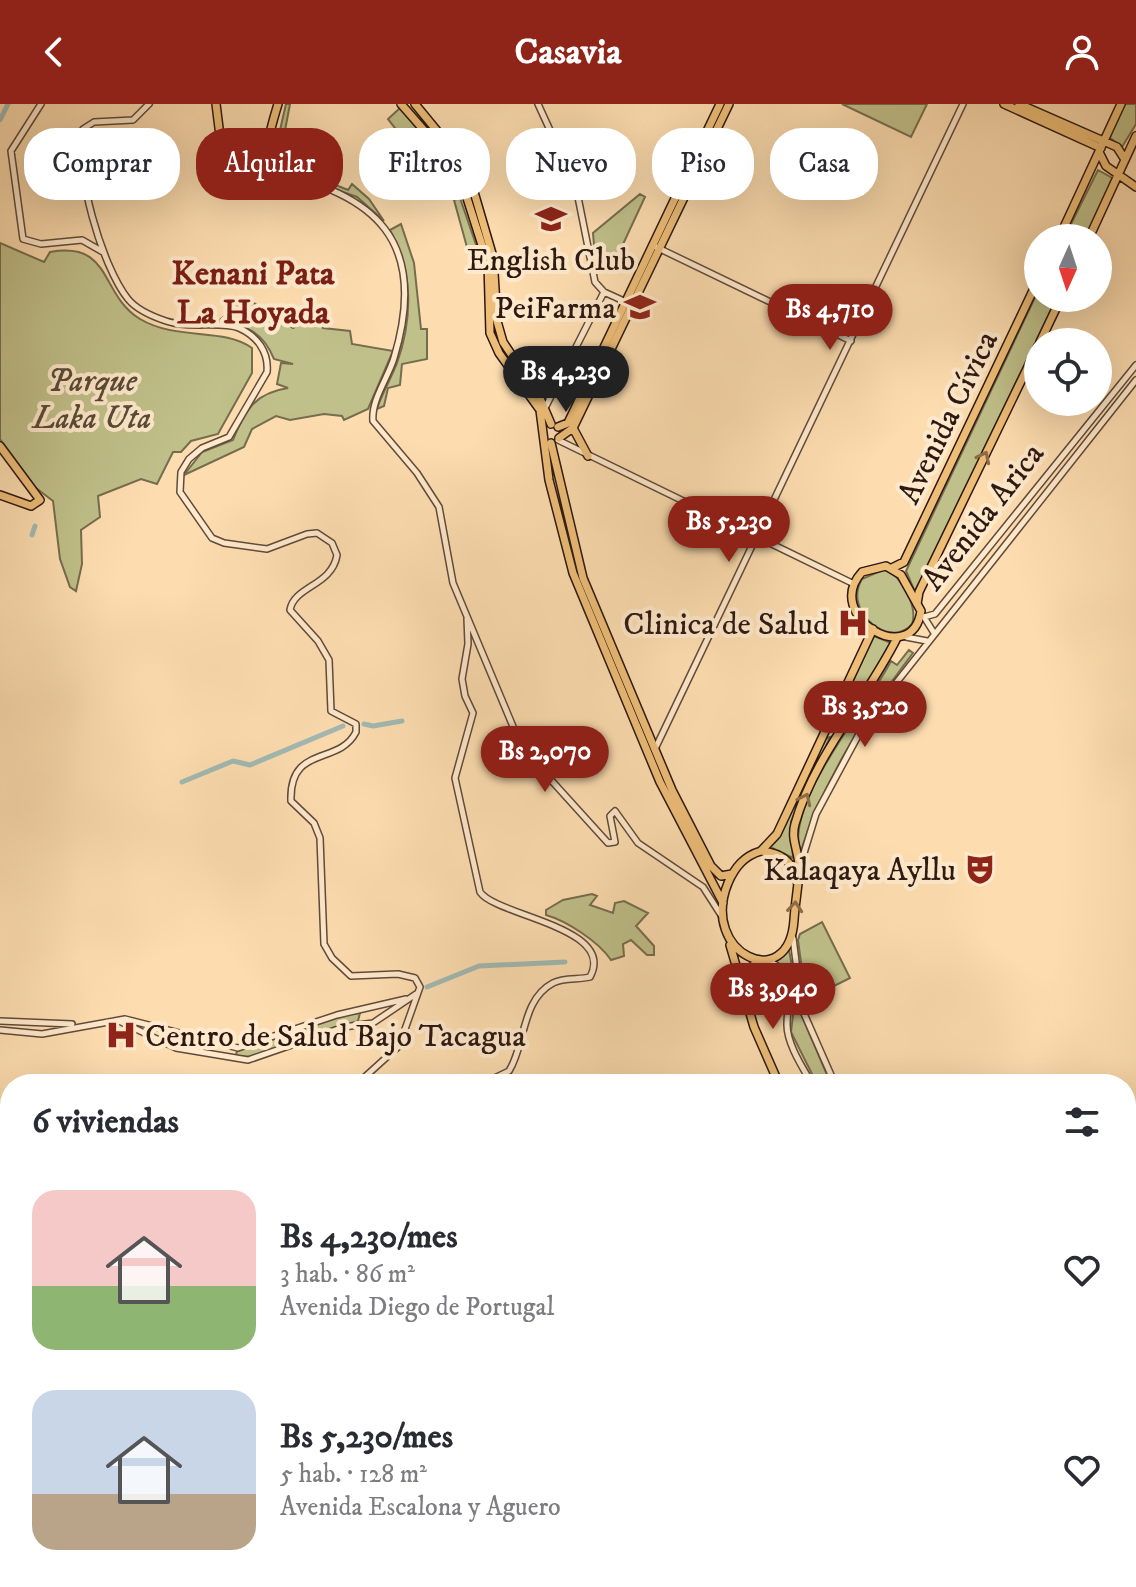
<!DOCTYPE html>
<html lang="es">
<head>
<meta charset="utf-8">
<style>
	:root { --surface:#fff; --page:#f7f7f7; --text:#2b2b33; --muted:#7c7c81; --accent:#8f2418 }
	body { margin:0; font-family:"IM FELL DW Pica",serif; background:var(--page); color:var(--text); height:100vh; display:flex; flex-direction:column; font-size:30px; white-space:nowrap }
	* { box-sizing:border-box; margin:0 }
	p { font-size:26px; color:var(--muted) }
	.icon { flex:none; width:44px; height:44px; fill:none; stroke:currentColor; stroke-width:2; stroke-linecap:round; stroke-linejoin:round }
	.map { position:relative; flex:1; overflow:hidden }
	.sheet { position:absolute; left:0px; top:970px; width:1136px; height:514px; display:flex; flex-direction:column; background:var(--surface); border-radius:32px 32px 0 0; box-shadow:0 8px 32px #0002 }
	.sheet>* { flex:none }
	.banner { position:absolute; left:24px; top:24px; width:1088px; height:72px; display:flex; gap:16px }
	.needle { width:52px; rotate:183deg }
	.tools { position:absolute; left:1024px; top:120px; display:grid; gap:16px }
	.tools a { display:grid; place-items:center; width:88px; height:88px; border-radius:50%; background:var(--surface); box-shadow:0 8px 32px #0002; font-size:40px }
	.price { position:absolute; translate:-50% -68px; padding:0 18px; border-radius:28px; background:var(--accent); color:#fff; font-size:26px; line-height:52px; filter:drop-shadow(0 2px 4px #0008) }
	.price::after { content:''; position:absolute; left:50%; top:48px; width:24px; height:18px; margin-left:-12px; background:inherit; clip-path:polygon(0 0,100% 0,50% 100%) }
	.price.selected { background:#222; color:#fff }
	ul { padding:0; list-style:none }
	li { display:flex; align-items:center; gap:24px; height:200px; padding:0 32px }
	li span { display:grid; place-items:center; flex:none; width:224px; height:160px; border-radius:24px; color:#555 }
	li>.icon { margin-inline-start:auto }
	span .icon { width:96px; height:96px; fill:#fffc; stroke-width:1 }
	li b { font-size:34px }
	h2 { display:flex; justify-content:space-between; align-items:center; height:96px; padding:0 32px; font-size:34px }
	.chip { padding:0 28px; border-radius:32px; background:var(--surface); box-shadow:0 8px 32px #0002; font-size:28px; line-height:72px }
	.chip.selected { background:var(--accent); color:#fff }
	header { display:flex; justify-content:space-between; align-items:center; height:104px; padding:0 32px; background:var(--accent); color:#fff; font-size:36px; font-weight:700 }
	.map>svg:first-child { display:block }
	.green { fill:#c0c08a; stroke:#766c4e; stroke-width:2 }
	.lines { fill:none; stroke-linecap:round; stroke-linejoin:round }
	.canal { stroke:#a1bab4; stroke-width:5 }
	.minor-casing { stroke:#614a3a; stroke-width:8 }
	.major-casing { stroke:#2d1912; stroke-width:10 }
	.minor { stroke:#fee9cc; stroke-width:5 }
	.major { stroke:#eebe78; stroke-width:7 }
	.oneway { stroke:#8e6c45 }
	.labels { text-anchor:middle; stroke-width:8; stroke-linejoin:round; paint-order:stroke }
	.poi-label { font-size:32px; fill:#2d1912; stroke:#fee9cc; text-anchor:end }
	.park-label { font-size:32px; font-style:italic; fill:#594b36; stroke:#fee9cc }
	.street-label { font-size:32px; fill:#2d1912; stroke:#fee9cc }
	.neighbourhood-label { font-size:34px; font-weight:bold; fill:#7a1f14; stroke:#fee9cc }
</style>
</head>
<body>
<header><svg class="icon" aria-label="back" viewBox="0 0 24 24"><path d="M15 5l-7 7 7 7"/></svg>Casavia<svg class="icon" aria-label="person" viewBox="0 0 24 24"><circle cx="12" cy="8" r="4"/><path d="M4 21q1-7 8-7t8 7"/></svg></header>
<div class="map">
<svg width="1136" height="1483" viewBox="0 0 1136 1483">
	<rect width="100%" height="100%" fill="#fdddb0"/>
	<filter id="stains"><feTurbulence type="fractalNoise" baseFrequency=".0025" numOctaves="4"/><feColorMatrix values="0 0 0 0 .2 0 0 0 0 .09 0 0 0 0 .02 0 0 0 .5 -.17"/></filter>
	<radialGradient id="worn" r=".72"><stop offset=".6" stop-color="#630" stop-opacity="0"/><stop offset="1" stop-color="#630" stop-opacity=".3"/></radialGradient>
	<path class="green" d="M286 0H290L279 58 348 86 352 80 369 95 384 117 357 93 277 65 275 48Z
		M842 0H927L911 33Z
		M1125 0H1136V20L1122 43 1109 33Z
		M400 4 434 44 456 83 454 88 446 90 438 72 434 74 388 15Z
		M1098 66 1114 75 1086 134H1064Z
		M640 90 645 93 618 151 595 153 593 129Z
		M460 94 483 161 473 165 454 96Z
		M401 120 414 159 421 225H427V255L402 260 400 281 388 284 384 302 377 305C382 289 391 275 397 259 413 214 413 167 390 126Z
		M0 139 44 158 50 148C113 137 99 190 140 215 177 237 223 223 252 244V269L218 330 191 337 181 348H173L157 380 141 375 98 392 100 413 81 426 82 460 76 487 70 483 60 455 53 397 36 384 0 335Z
		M1038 187V194H1057L915 488 906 467Z
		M249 196 293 224 320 209 323 224 350 227 352 240 393 247 368 305 344 316 342 312 324 310 290 316 276 312 252 325 244 343 184 371 202 348 233 336C245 306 255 289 288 284L277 280 281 259 293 260 274 255C258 216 234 222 197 220L218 217 230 208 227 199 241 202Z
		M885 465C902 472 918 503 912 520 891 546 842 508 862 475Z
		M874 532 891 539 875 568 834 624 832 620Z
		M909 546 913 549C865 612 825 673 800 749 785 696 867 604 891 557L897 561Z
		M830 633 791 718 793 754 770 743 778 735 826 634Z
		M592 790 597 792 590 801 613 809 615 799 624 797 648 809 636 822 654 842V851H647L631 836 623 840 624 852 611 856C599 838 567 817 546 811V806L563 796Z
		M822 818 850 874 806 896 798 836 800 830Z
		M789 846 801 910 831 980H817L791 928 795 895 792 876 773 856Z
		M360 909 358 917 251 953 236 952 237 946 343 911Z"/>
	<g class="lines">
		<path class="canal" d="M0 16 8 0
			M32 431 35 422
			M364 620 373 622 402 617
			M182 678 233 657 250 661 343 622
			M427 883 479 862 565 858"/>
		<defs>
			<path id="minor" d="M41 0 11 47 23 135 41 140 82 136 103 148
				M149 0 133 16 94 18 83 25C74 65 102 163 128 195 136 205 154 213 166 217 189 225 221 217 239 224 257 232 269 248 267 268L229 333 202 344 189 355 181 368 180 388 212 434 224 439 267 445 307 430 317 429 332 439 337 451C332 482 294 482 290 506L318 537 329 556 331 607 356 620V628C339 662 289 640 291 697L314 719 320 734 324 840 332 854 351 872 398 870 415 874 420 883 399 942 357 980
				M538 0 576 83 595 178 604 188 626 198
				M266 67C377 88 429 138 394 254 388 274 371 296 373 317L417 369 439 403 453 479 522 644 608 739 615 738 610 712 615 707 638 739 703 783 721 811
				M652 141 851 237
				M543 308 604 188
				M558 336 854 480
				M924 513 935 510 1136 261
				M924 513 934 529
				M467 514 468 540 462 575 465 592 473 609 455 674 480 788C496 812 617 823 590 873 579 876 564 873 553 879 521 896 526 940 509 967L482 980
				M906 533 927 537
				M655 645 963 0
				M800 762 816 710 866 617 1136 276
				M793 834 802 905 835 980
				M765 856C799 867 787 894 787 921 787 940 803 964 812 980
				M0 917 72 920
				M119 917 176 944 248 956 344 923 373 919 416 890
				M0 926 42 930 125 915 238 944 337 911 406 895
				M1126 1350 1136 1357
				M1126 1369 1136 1377
				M0 1411 10 1405
				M167 1474 174 1483
				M446 1474 449 1483
				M29 1483 50 1474"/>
			<path id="major" d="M216 0 225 72 240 83C268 80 265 61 268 39 270 26 274 13 278 0
				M401 0 436 40 466 91 488 160 490 229 499 249 540 306 549 376 573 469 660 678 723 799
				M415 0 447 39 474 88 493 153 497 217 503 238 539 292 551 320
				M1004 0 1101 44
				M1019 0 1117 43 1124 54
				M1099 48 1106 62 1136 83
				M1059 134 1121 0
				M1089 134 1136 32
				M1040 238 1061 194
				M558 323 568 319 720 0
				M573 324 588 352
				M559 334 573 324 729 0
				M551 339 583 474 672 686 711 762 721 772 732 770
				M0 342 40 396 31 402 0 391
				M886 462 901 471 921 507C912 566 822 512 862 468Z
				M892 464 904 458 1038 176
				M917 500 919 488 1038 242
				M761 747 777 730 873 525
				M797 778C794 757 781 749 761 747 744 752 735 763 728 779 699 850 789 891 794 816 795 800 798 784 799 768 801 751 790 737 795 720 814 652 866 596 897 534
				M730 841 754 923 779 980
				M742 882 748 866 758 857
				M551 1474 554 1483"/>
		</defs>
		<use href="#minor" class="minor-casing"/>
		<use href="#major" class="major-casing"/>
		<use href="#minor" class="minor"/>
		<use href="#major" class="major"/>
	</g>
	<defs><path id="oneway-chevron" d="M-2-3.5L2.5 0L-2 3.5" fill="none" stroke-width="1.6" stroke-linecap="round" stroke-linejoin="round" transform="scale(2)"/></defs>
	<g class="oneway">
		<use href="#oneway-chevron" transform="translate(984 353) rotate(-64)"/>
		<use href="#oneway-chevron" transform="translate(805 695) rotate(-65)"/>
		<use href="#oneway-chevron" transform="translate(795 803) rotate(-85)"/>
	</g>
	<defs>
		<symbol id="university-bare" viewBox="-9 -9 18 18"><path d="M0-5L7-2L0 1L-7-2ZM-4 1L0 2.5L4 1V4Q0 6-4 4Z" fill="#8f2418" stroke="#fee9cc" stroke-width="2.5" paint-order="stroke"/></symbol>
		<symbol id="hospital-bare" viewBox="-9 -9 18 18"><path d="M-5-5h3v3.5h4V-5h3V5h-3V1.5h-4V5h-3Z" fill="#8f2418" stroke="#fee9cc" stroke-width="2.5" paint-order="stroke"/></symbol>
		<symbol id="theatre-bare" viewBox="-9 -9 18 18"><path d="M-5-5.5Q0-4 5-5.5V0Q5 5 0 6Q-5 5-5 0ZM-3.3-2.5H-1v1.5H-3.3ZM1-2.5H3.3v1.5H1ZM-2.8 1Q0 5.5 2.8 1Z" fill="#8f2418" stroke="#fee9cc" stroke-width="2.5" paint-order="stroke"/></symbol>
	</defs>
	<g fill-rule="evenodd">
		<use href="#university-bare" x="529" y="93" width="44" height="44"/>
		<use href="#university-bare" x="618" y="181" width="44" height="44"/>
		<use href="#hospital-bare" x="831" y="497" width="44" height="44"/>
		<use href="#theatre-bare" x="958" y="743" width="44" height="44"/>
		<use href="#hospital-bare" x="99" y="909" width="44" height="44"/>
	</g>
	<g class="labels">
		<g class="poi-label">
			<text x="551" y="166" text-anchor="middle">English Club</text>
			<text x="616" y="214">PeiFarma</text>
			<text x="829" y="530">Clinica de Salud</text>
			<text x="956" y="776">Kalaqaya Ayllu</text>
			<text x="145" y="942" text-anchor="start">Centro de Salud Bajo Tacagua</text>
		</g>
		<g class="park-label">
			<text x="92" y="287">Parque<tspan x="92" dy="37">Laka Uta</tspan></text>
		</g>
		<g class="street-label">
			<text transform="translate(947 313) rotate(-64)" y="11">Avenida Cívica</text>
			<text transform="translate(982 412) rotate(-52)" y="11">Avenida Arica</text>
		</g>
		<g class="neighbourhood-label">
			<text x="253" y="180">Kenani Pata<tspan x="253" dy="39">La Hoyada</tspan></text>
		</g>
	</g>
	<rect width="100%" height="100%" filter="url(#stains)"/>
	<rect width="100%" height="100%" fill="url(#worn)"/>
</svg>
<div class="tools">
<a><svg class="needle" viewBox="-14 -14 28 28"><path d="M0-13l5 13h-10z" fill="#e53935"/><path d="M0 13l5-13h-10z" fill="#7c7c81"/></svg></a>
<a><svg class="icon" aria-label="locate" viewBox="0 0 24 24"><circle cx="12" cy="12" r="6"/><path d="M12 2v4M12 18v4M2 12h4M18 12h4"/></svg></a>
</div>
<b class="price" style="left:830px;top:248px">Bs 4,710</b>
<b class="price selected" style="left:566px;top:310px">Bs 4,230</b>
<b class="price" style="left:729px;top:460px">Bs 5,230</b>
<b class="price" style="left:865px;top:645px">Bs 3,520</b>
<b class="price" style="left:545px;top:690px">Bs 2,070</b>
<b class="price" style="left:773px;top:927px">Bs 3,940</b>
<div class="banner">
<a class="chip">Comprar</a>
<a class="chip selected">Alquilar</a>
<a class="chip">Filtros</a>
<a class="chip">Nuevo</a>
<a class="chip">Piso</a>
<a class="chip">Casa</a>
</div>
<section class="sheet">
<h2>6 viviendas<svg class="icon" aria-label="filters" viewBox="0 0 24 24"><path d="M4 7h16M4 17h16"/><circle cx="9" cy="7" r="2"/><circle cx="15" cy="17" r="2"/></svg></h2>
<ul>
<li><span style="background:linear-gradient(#f6c9c9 60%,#8fb573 0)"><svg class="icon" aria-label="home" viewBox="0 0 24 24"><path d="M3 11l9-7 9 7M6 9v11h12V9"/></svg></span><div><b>Bs 4,230/mes</b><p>3 hab. · 86 m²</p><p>Avenida Diego de Portugal</p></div><svg class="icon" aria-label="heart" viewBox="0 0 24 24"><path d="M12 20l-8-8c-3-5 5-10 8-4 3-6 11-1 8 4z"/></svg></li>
<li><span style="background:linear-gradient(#c9d6e8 65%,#b9a48a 0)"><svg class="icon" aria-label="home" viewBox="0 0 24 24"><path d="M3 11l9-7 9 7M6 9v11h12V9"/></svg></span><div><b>Bs 5,230/mes</b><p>5 hab. · 128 m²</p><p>Avenida Escalona y Aguero</p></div><svg class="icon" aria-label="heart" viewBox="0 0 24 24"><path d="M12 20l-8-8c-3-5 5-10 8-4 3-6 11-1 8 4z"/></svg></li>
</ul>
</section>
</div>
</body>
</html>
